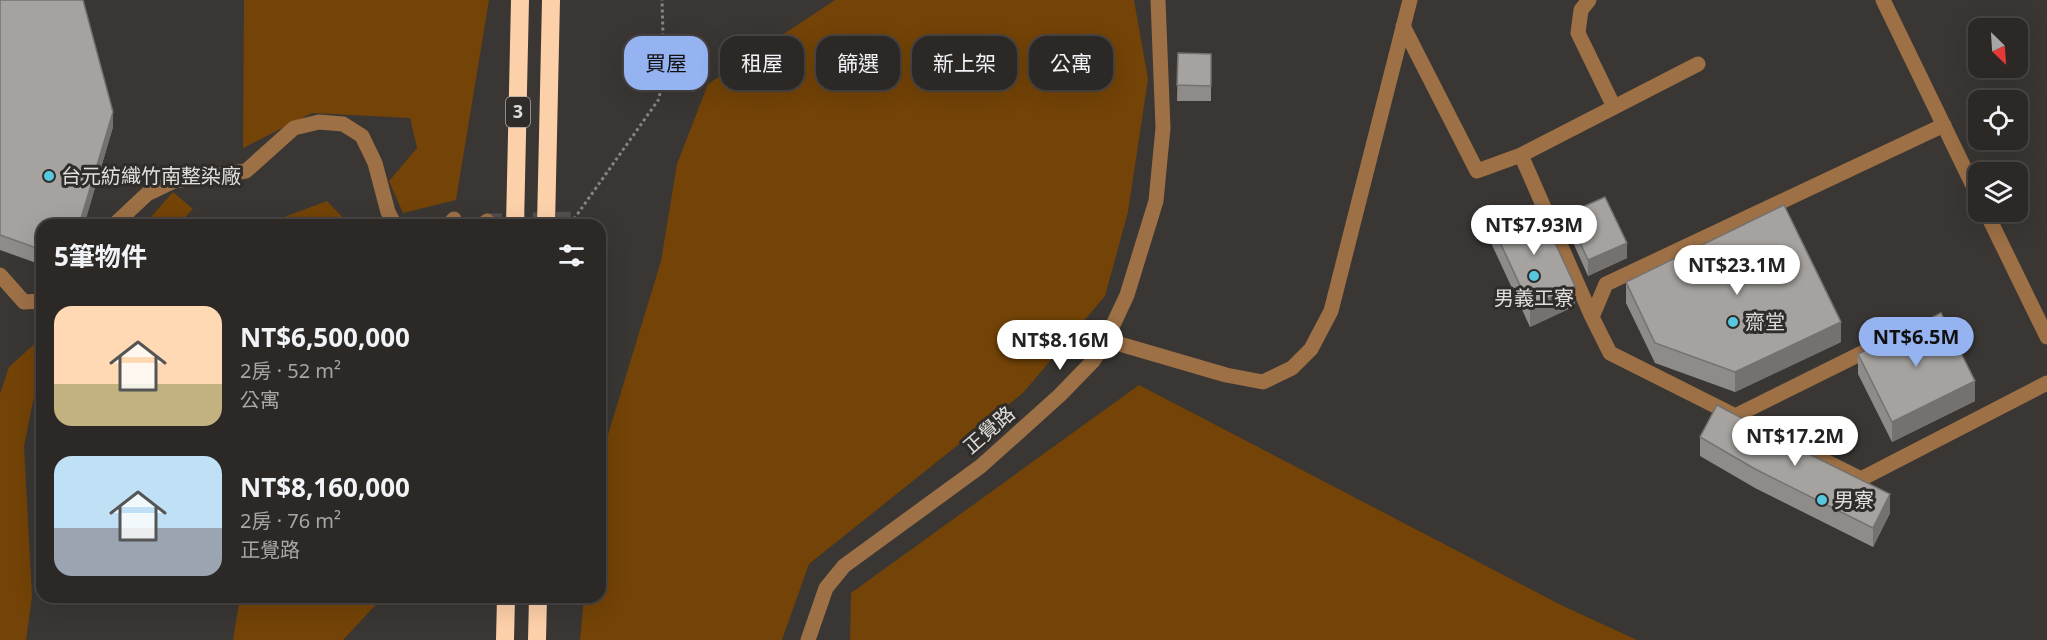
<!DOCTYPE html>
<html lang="zh-TW">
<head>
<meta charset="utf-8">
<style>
	:root { --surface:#2b2826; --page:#33302e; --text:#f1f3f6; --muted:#a6a6a7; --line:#474443; --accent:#95b2f1 }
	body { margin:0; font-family:"Noto Sans","Noto Sans TC",sans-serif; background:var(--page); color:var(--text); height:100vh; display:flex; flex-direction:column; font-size:22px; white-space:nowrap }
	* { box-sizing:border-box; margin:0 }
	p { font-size:20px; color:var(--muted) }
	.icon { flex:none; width:33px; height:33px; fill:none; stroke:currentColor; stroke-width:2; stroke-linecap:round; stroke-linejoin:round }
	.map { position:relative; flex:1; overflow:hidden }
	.side { position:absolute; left:36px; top:219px; width:570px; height:384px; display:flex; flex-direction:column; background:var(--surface); border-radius:18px; box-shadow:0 6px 24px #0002,0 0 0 2px var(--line) }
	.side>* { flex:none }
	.banner { position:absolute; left:624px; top:36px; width:570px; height:54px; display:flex; gap:12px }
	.needle { width:39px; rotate:155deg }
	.buttons { position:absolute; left:1968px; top:18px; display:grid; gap:12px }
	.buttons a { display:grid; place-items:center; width:60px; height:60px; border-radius:12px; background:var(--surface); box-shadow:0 6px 24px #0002,0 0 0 2px var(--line); font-size:30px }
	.price { position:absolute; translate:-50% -51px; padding:0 14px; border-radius:21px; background:#fff; color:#222; font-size:20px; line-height:39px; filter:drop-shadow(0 2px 3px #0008) }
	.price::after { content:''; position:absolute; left:50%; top:36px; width:18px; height:14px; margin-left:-9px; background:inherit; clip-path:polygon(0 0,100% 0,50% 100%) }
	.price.active { background:var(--accent); color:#111 }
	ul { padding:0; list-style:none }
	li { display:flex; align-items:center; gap:18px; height:150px; padding:0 18px }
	li span { display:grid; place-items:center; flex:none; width:168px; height:120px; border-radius:18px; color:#555 }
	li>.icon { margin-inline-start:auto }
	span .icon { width:72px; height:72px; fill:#fffc; stroke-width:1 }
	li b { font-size:26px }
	h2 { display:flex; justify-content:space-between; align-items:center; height:72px; padding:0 18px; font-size:26px }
	.pill { padding:0 21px; border-radius:18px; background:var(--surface); box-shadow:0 6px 24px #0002,0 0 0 2px var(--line); font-size:21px; line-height:54px }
	.pill.active { background:var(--accent); color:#111 }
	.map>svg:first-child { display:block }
	.green { fill:#734307 }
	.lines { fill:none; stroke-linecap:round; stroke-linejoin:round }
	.minor-tunnel { stroke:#524f4c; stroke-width:15; stroke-dasharray:15 8; stroke-linecap:butt }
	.path { stroke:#878582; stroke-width:3; stroke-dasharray:3 3; stroke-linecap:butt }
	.minor { stroke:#9d7046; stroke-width:15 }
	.highway { stroke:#fcd0a8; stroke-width:18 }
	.wall { fill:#8e8b89 }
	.shaded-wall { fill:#74716f }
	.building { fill:#a5a29f; stroke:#74716f; stroke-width:1.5 }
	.poi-dot { fill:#56c9e1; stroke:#2f2c29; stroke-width:2 }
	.labels { text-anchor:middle; stroke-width:6; stroke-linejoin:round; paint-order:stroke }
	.shield { fill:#2f2c29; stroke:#aba9a6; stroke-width:1.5 }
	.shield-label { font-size:18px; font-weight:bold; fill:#e0dedc }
	.poi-label { font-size:20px; fill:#e0dedc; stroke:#2f2c29; text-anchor:start }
	.street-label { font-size:20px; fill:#e0dedc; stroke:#2f2c29 }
</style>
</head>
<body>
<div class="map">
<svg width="2047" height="640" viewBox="0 0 2047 640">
	<rect width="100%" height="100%" fill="#393633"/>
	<path class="green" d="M244 0H489L456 200 403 213 389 181 417 148 410 118 312 113 243 148Z
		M835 0H1134L1148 79 1128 212 1105 296 1023 393 809 564 782 640H580L584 597H600V461L661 261 677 164 708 84Z
		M173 192 193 209 178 225H144Z
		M327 201 350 225H263Z
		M42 337V380L36 387 24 446 32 596 26 640H0V394L9 367Z
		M1139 385 1563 606 1637 640H850L851 593Z
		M240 597H383L343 640H233Z"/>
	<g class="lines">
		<path class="minor-tunnel" d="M487 221 574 219"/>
		<path class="path" d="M574 219 659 99 664 68 662 0"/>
		<path class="minor" d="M1589 0 1581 10 1578 33 1614 107
			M1883 0 1978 196
			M1403 26 1477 171 1521 155 1592 317 1610 353 1861 479 2047 383
			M1521 155 1698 64
			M1986 212 2047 337
			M114 225 147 194 174 181 246 171 294 128 319 122 343 124 362 136 375 163 388 212 395 225
			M448 225 454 219
			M482 225 487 221
			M0 275 24 302 42 301
			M1592 317 1606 284 1944 125
			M1106 340 1226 375 1263 382 1292 368 1311 349 1331 311 1410 0
			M1735 416 1874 347
			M808 640 826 588 844 566 981 466 1060 395 1093 361 1106 340 1127 295 1156 201 1163 128 1158 0"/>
		<path class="highway" d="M515 225 520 0
			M546 225 551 0
			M505 640 506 597
			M537 640 538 597"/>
	</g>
	<path class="wall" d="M0 0 113 127 84 225H42V265L0 250Z
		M1178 53 1211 54V101H1177Z
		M1567 214 1627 258 1588 276 1567 229Z
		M1492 225 1575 306 1530 327 1492 245Z
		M1626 282 1841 342 1735 392 1655 363 1626 303Z
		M1858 354 1975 401 1892 442 1858 374Z
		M1755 427 1890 513 1873 547 1755 488 1700 456V437Z"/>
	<path class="shaded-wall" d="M113 112V127L84 225H79Z
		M1627 243V258L1588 276V260Z
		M1575 286V306L1530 327V307Z
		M1841 322V342L1735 392V372Z
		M1975 381V401L1892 442V422Z
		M1890 494V513L1873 547V528Z"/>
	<path class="building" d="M0 0H83L113 112 79 225H42V250L0 235Z
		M1178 53 1211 54V86L1177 85Z
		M1605 197 1627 243 1588 260 1567 214Z
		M1537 204 1575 286 1530 307 1492 225Z
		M1784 205 1841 322 1735 372 1655 343 1626 282Z
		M1941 313 1975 381 1892 422 1858 354Z
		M1717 405 1755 425 1754 427 1890 494 1873 528 1755 469 1700 437Z"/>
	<g class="poi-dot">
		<circle cx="49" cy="176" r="6"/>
		<circle cx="1534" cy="276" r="6"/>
		<circle cx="1733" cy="322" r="6"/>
		<circle cx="1822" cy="500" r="6"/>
	</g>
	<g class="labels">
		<rect class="shield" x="506" y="97" width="24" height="30" rx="4.5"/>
		<g class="shield-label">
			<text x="518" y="118">3</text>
		</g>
		<g class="poi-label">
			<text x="61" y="183">台元紡織竹南整染廠</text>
			<text x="1534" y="305" text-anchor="middle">男義工寮</text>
			<text x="1745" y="329">齋堂</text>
			<text x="1834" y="507">男寮</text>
		</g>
		<g class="street-label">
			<text transform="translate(989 430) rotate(-41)" y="7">正覺路</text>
		</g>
	</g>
</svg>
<div class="buttons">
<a><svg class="needle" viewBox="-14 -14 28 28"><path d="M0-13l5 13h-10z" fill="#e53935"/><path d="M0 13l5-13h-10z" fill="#a6a6a7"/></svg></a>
<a><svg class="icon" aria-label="locate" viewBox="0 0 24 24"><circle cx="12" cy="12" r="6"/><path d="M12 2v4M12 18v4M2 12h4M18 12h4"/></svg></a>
<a><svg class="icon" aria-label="layers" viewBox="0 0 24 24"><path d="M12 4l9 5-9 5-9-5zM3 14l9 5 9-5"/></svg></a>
</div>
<b class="price" style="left:1534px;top:256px">NT$7.93M</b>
<b class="price" style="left:1737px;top:296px">NT$23.1M</b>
<b class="price active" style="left:1916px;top:368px">NT$6.5M</b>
<b class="price" style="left:1060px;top:371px">NT$8.16M</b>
<b class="price" style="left:1795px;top:467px">NT$17.2M</b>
<div class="banner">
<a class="pill active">買屋</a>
<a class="pill">租屋</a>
<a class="pill">篩選</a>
<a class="pill">新上架</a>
<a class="pill">公寓</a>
</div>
<section class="side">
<h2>5筆物件<svg class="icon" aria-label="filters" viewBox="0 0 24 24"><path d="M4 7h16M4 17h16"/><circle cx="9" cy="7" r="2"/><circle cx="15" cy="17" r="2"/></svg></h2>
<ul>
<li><span style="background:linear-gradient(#ffd9b3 65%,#c2b280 0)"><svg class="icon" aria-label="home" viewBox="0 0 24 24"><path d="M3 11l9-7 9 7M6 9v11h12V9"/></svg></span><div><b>NT$6,500,000</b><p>2房 · 52 m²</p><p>公寓</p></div></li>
<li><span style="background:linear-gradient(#bfe0f5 60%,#9aa5b1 0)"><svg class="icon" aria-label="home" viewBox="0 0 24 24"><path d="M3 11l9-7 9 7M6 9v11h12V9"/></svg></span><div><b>NT$8,160,000</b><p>2房 · 76 m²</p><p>正覺路</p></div></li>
</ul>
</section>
</div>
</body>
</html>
